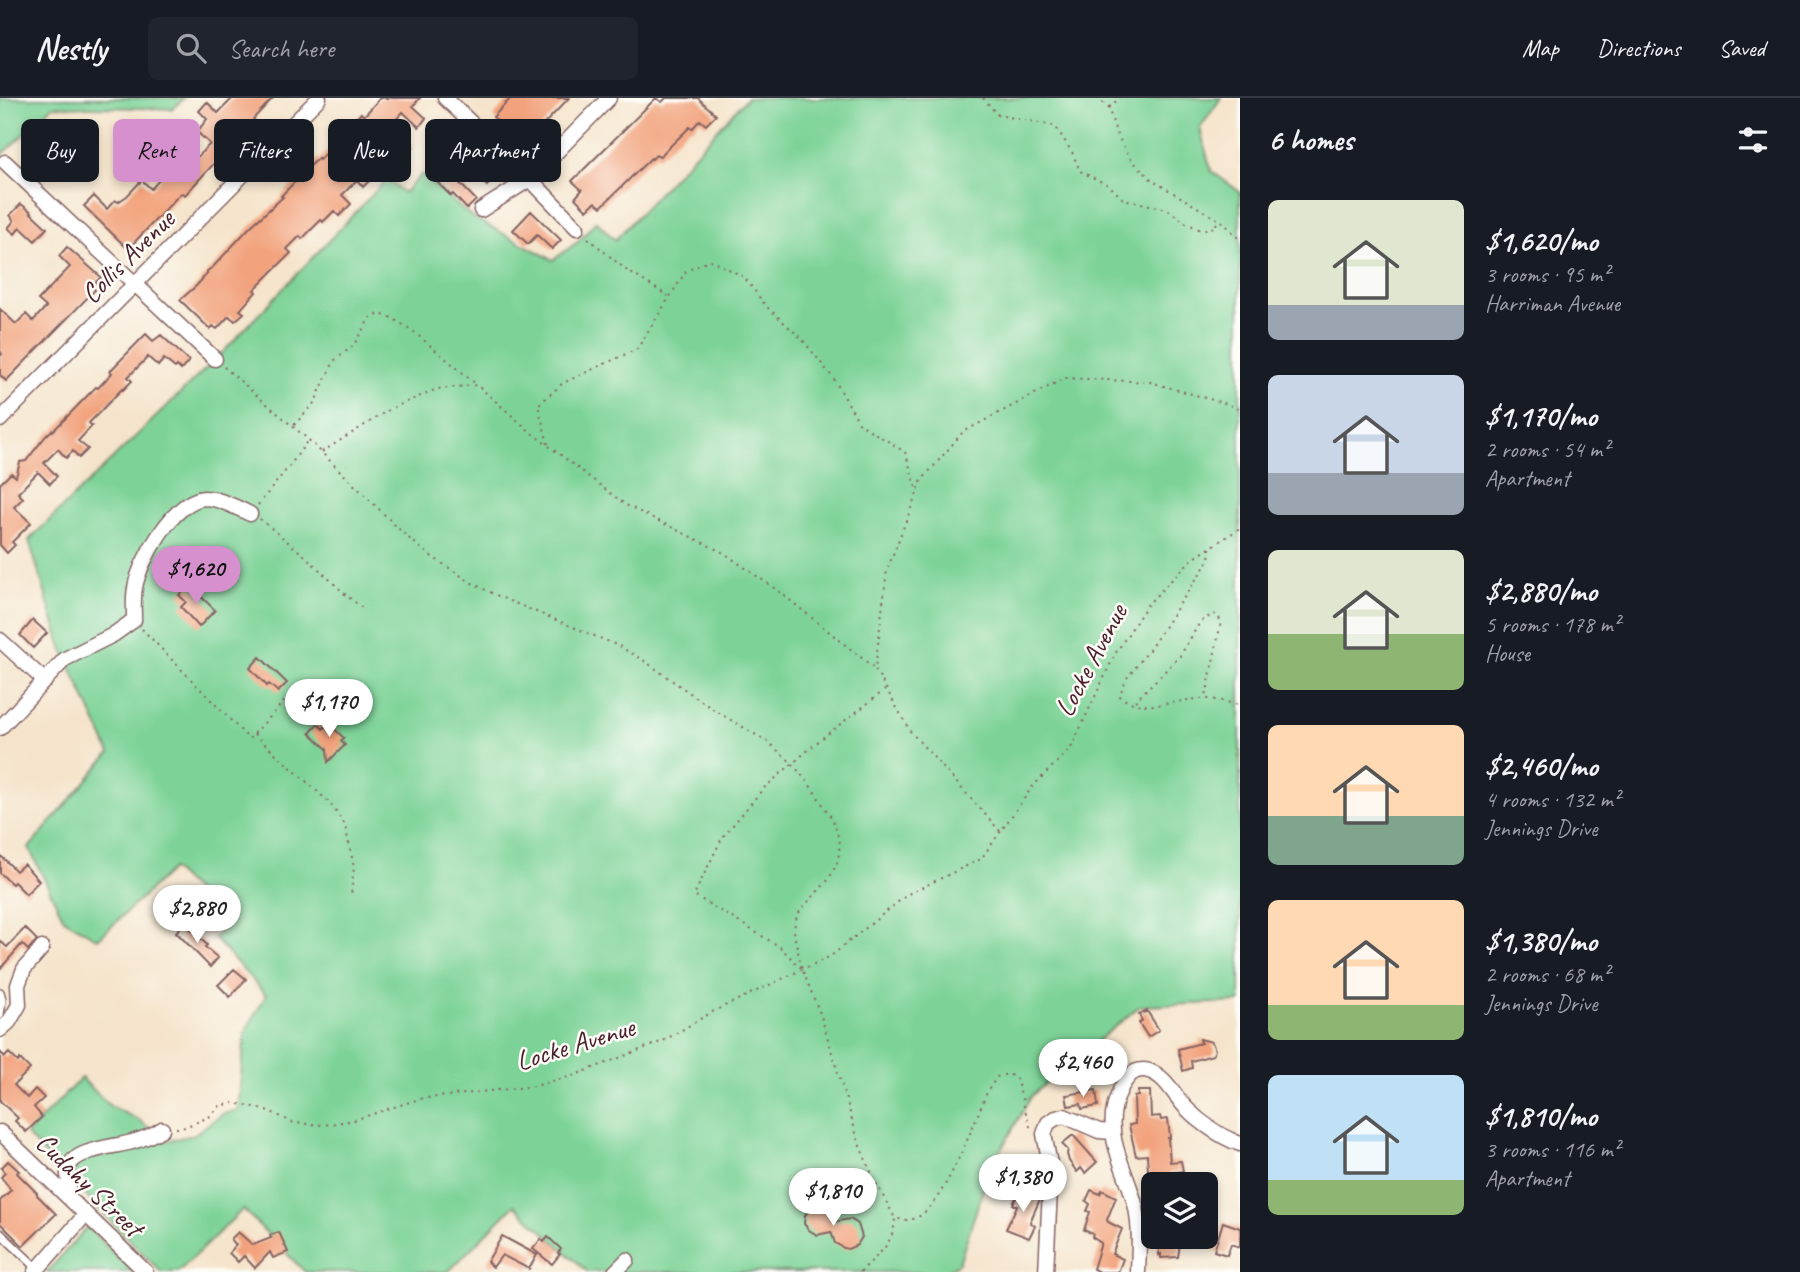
<!DOCTYPE html>
<html lang="en">
<head>
<meta charset="utf-8">
<style>
	:root { --surface:#171b24; --page:#20242c; --text:#f1f3f6; --muted:#9ea1a6; --line:#363941; --accent:#d690ce }
	body { margin:0; font-family:Caveat,sans-serif; background:var(--page); color:var(--text); height:100vh; display:flex; flex-direction:column; font-size:26px; white-space:nowrap }
	* { box-sizing:border-box; margin:0 }
	p { font-size:23px; color:var(--muted) }
	.icon { flex:none; width:38px; height:38px; fill:none; stroke:currentColor; stroke-width:2; stroke-linecap:round; stroke-linejoin:round }
	.map { position:relative; flex:1; overflow:hidden }
	.panel { display:flex; flex-direction:column; background:var(--surface); width:560px }
	.panel>* { flex:none }
	.top-card { position:absolute; left:21px; top:21px; width:665px; height:63px; display:flex; gap:14px }
	.tools { position:absolute; left:1141px; top:1074px; display:grid; gap:14px }
	.tools a { display:grid; place-items:center; width:77px; height:77px; border-radius:10px; background:var(--surface); box-shadow:0 4px 10px #0003; font-size:35px }
	.price { position:absolute; translate:-50% -60px; padding:0 16px; border-radius:24px; background:#fff; color:#222; font-size:23px; line-height:46px; filter:drop-shadow(0 2px 4px #0008) }
	.price::after { content:''; position:absolute; left:50%; top:42px; width:21px; height:16px; margin-left:-10px; background:inherit; clip-path:polygon(0 0,100% 0,50% 100%) }
	.price.current { background:var(--accent); color:#111 }
	ul { padding:0; list-style:none }
	li { display:flex; align-items:center; gap:21px; height:175px; padding:0 28px }
	li span { display:grid; place-items:center; flex:none; width:196px; height:140px; border-radius:10px; color:#555 }
	li>.icon { margin-inline-start:auto }
	span .icon { width:84px; height:84px; fill:#fffc; stroke-width:1 }
	li b { font-size:30px }
	h2 { display:flex; justify-content:space-between; align-items:center; height:84px; padding:0 28px; font-size:30px }
	.chip { padding:0 24px; border-radius:10px; background:var(--surface); box-shadow:0 4px 10px #0003; font-size:24px; line-height:63px }
	.chip.current { background:var(--accent); color:#111 }
	header { display:flex; align-items:center; gap:42px; box-sizing:border-box; height:98px; padding:0 35px; background:var(--surface); border-bottom:2px solid var(--line) }
	header strong { font-size:33px }
	nav { display:flex; gap:38px; margin-inline-start:auto; font-size:24px }
	.search { width:490px; height:63px; background:var(--page); display:flex; align-items:center; gap:18px; box-sizing:border-box; padding:0 24px; border-radius:10px; color:var(--muted); font-size:26px }
	main { display:flex; flex:1; min-height:0 }
	.map>svg:first-child { display:block }
	.green { fill:#7dd397; stroke:#647961; stroke-width:2 }
	.building { fill:#f2a27c; fill-rule:evenodd }
	.lines { fill:none; stroke-linecap:round; stroke-linejoin:round }
	.service-casing { stroke:#866463; stroke-width:10 }
	.minor-casing { stroke:#866463; stroke-width:17 }
	.path { stroke:#866463; stroke-width:2; stroke-dasharray:2 5; stroke-linecap:butt }
	.service { stroke:#fff; stroke-width:7 }
	.minor { stroke:#fff; stroke-width:14 }
	.labels { text-anchor:middle; stroke-width:5; stroke-linejoin:round; paint-order:stroke }
	.street-label { font-size:28px; fill:#4a1f2b; stroke:#fdfcf7 }
</style>
</head>
<body>
<header>
<strong>Nestly</strong>
<div class="search"><svg class="icon" aria-label="search" viewBox="0 0 24 24"><circle cx="10" cy="10" r="6"/><path d="M15 15l6 6"/></svg>Search here</div>
<nav><a>Map</a><a>Directions</a><a>Saved</a></nav>
</header>
<main>
<div class="map">
<svg width="1240" height="1174" viewBox="0 0 1240 1174">
	<rect width="100%" height="100%" fill="#fdfcf7"/>
	<filter id="ink" filterUnits="userSpaceOnUse"><feTurbulence type="fractalNoise" baseFrequency=".0143" numOctaves="2"/><feDisplacementMap in="SourceGraphic" scale="14" xChannelSelector="R" yChannelSelector="G"/><feConvolveMatrix kernelMatrix="1 2 1 2 8 2 1 2 1" color-interpolation-filters="sRGB"/></filter>
	<filter id="wash" filterUnits="userSpaceOnUse"><feTurbulence type="fractalNoise" baseFrequency=".00686" numOctaves="4" result="noise"/><feDisplacementMap in="SourceGraphic" scale="28" xChannelSelector="R" yChannelSelector="G"/><feGaussianBlur stdDeviation="1.57" result="paint"/><feColorMatrix in="noise" values="0 0 0 0 0 0 0 0 0 0 0 0 0 0 0 0 0 1.4 0 .05"/><feComposite in="paint" operator="in"/></filter>
	<g filter="url(#wash)">
		<rect width="100%" height="100%" fill="#f5e4cb"/>
		<path class="green" d="M0 0H184L173 11 53 8 0 59Z
			M747 0H1221L1200 30 1211 73 1240 94V904L1140 908 1032 997 989 1073 959 1165 944 1174H588L514 1107 448 1174H305L243 1111 178 1174H161L26 1037 81 980 110 1008 139 1022 166 1043 193 1037 223 1016 238 1012 245 935 266 897 214 840 228 825 172 771 98 841 64 821 29 750 110 655 62 550 29 442 226 251 387 81 404 95 422 76 470 118 553 162 579 143 596 123 615 142Z
			M87 1129 133 1174H47Z"/>
		<g id="blocks">
			<path class="building" d="M233 0H273L253 21 257 25 249 32 240 36 230 47 232 49 220 61 219 60 185 97 183 95 180 96 128 151 84 108 94 98 107 111 115 102 118 104 127 98 142 82 151 91 171 69 161 59 168 52 176 59 185 49 196 60 210 46 197 34 207 21 199 13 207 4 218 15Z
				M380 0H420L413 8 426 20 419 29 403 14 391 27 413 49 399 64 392 56 370 78 372 80 363 89 357 82 342 97 351 106 339 118 334 113 323 124 321 122 302 141 300 138 287 151 291 155 254 192 256 194 240 212 244 215 235 223 229 218 217 231 213 228 210 231 180 202 196 188 207 176V173L213 169 250 129 283 99 281 98 318 60 319 62 335 45 334 43 342 34 350 42 362 29 355 22 361 15 364 18ZM362 45 375 57 362 71 349 58Z
				M511 0H569L523 48 493 19Z
				M656 0 662 4 666 0H698L716 17 706 27 700 22 692 31 690 29 659 59 656 57 652 61 651 60 601 109 595 104 587 112 575 100 582 92 572 83Z
				M464 49 469 55 473 51 498 75 487 88 456 58Z
				M446 71 476 102 467 111 453 96 451 98 435 82Z
				M21 106 32 114 31 115 47 130 35 143 20 129 15 136 8 130 14 123 10 117Z
				M531 113 561 142 552 151 537 137 528 146 513 132Z
				M67 149 101 179 92 188 95 192 6 283 0 277V258L2 256 0 253V211L16 226 26 216 33 223 46 209 38 202 70 169 59 158Z
				M146 236 153 243 161 237 189 263 181 272 177 268 175 270 164 261 158 268 148 259 128 279 132 283 123 292 122 291 89 325 92 328 78 343 88 351 79 360 73 353 66 360 58 351 44 365 57 378 50 386 38 374 18 395 23 400 14 409 31 425 12 444 15 447 7 455 0 447V386L11 375 16 379 20 364 26 363 45 339 52 332 53 333 91 294 96 289 98 290 112 275 110 273Z
				M189 487 215 512 199 529 181 509 186 504 179 497Z
				M33 522 47 535 33 550 20 537Z
				M260 559 287 585 278 594 269 586 267 588 250 570Z
				M328 625 344 640 341 643 345 647 328 664 327 651 310 635 318 626 323 631Z
				M0 757 16 773 24 766 39 783 26 796 14 784 12 786 0 775Z
				M185 825 207 847 205 849 218 860 210 869 176 834Z
				M25 830 37 842 28 852 22 846 0 871V843L7 849Z
				M234 871 246 881 230 899 218 887Z
				M1147 913 1159 932 1148 939 1139 925 1142 923 1139 917Z
				M1200 941 1212 944 1215 952 1213 957 1191 963 1192 970 1183 973 1178 951 1201 945Z
				M0 954 5 959 9 955 18 964 20 961 30 971 14 987 27 1000 35 991 44 1000 34 1009 42 1019 26 1034 15 1023 18 1020 0 1003Z
				M1096 992 1098 1008 1082 1011 1081 1006 1068 1008 1066 997Z
				M1138 993H1150L1151 1019 1160 1018 1161 1022 1168 1021 1170 1040H1168L1170 1064 1181 1063 1183 1073 1170 1075 1171 1087H1149L1147 1057 1136 1058 1129 1027 1135 1026 1134 999 1138 998Z
				M1073 1037 1097 1064 1085 1075 1081 1070 1077 1074 1069 1063 1067 1056 1068 1052 1062 1046Z
				M8 1063 19 1073 17 1075 37 1095V1097L56 1116 23 1148 0 1125V1103L11 1092 1 1079 5 1075 1 1070Z
				M1020 1092 1040 1101 1030 1124 1035 1128 1029 1140 1006 1131 1017 1108 1013 1106Z
				M1091 1092 1100 1096 1102 1092 1116 1099 1107 1122 1108 1124 1122 1131 1112 1156 1123 1161 1118 1174H1100L1093 1171 1101 1145 1092 1139 1093 1136 1084 1132 1090 1114 1087 1113 1090 1106 1086 1103Z
				M817 1108 827 1112 833 1124 850 1121 858 1126 862 1139 857 1147 848 1151 844 1150 835 1145 831 1134 817 1137 809 1132 804 1126 805 1117 811 1110Z
				M1223 1124 1240 1130V1149L1231 1146 1227 1157 1214 1153Z
				M238 1134 253 1147 271 1140 270 1137 279 1134 288 1154 273 1160 270 1154 255 1170 244 1158 238 1164 229 1155 236 1147 231 1141Z
				M502 1138 537 1157 529 1171 502 1157 493 1169 487 1164Z
				M548 1139 561 1151 558 1155 560 1156 552 1166 533 1151 541 1141 544 1144Z
				M1158 1139H1181L1178 1159 1161 1160V1156L1159 1157Z"/>
		</g>
	</g>
	<g filter="url(#ink)">
		<use href="#blocks" fill-opacity="0" stroke="#866463" stroke-width="2"/>
		<g class="lines">
			<defs>
				<path id="service" d="M0 894 2 901 0 917
					M0 1135 37 1170"/>
				<path id="minor" d="M445 0 530 81 577 130
					M5 64 215 261
					M481 112 530 81 609 0
					M0 322 319 0
					M0 542 45 583
					M0 630 65 561 113 537 134 522C134 512 133 500 135 490 139 463 175 401 205 400 218 400 238 410 250 416
					M0 932 9 924 19 907 18 887 24 871 42 850
					M0 1034 146 1174
					M64 1095 69 1087C69 1082 67 1075 68 1071 72 1051 116 1049 132 1044 143 1041 153 1037 162 1031
					M35 1174 86 1116
					M615 1174 627 1162
					M1046 1174 1051 1071 1044 1036 1048 1025 1056 1020 1064 1018 1099 1033 1113 1034
					M1138 1174C1139 1152 1140 1131 1136 1110 1128 1074 1105 1044 1115 1006 1118 997 1120 989 1126 982 1131 974 1140 970 1149 973 1166 978 1175 999 1187 1011 1201 1025 1221 1039 1240 1046"/>
			</defs>
			<use href="#service" class="service-casing"/>
			<use href="#minor" class="minor-casing"/>
			<path class="path" d="M983 0 998 17 1055 28 1072 54 1080 73 1110 88 1123 101 1167 111 1186 125 1201 132 1216 129 1217 120
				M1097 0 1108 9 1117 37 1131 61 1152 82 1224 125 1240 142
				M1109 9 1120 0
				M588 140 626 172 668 198
				M224 269 311 344 405 437 428 456 472 485 500 499 619 548 646 564 714 612 768 644 792 665 812 690 833 722 840 745 838 763 829 781 800 813 795 823 794 836 802 871 821 918 860 1048 874 1081 895 1120
				M294 327 315 304 327 277 335 262 353 248 370 220 380 216 392 220 413 233 476 286
				M548 346 538 307 563 285 637 251 686 173 711 162 744 179 766 208 802 241 834 281 860 326 905 354 917 391
				M322 354 390 311 437 291 477 287 533 336 626 407 724 455 781 495 874 570
				M258 407 291 366 308 342
				M260 421 305 458 347 498 365 512
				M1210 450 1209 462 1149 552 1127 580 1119 598C1146 618 1179 599 1207 601 1218 601 1229 605 1240 607
				M142 531 249 641 296 591
				M1135 603 1180 558 1200 524 1213 516 1218 518 1221 524 1206 599
				M254 636 330 705 345 727 354 769 351 798
				M1000 733 910 633 875 571 887 472 922 382 963 334 1065 280 1150 284 1227 306 1240 312
				M801 870 780 849 694 797 722 740 763 691 821 641 885 592
				M176 1030H182L209 1019 220 1008 233 1005 251 1008 269 1013 294 1025 324 1027 354 1022 419 1001 535 988 575 977 663 943 714 913 831 858 908 796 981 761 1033 688 1071 650 1115 556 1147 507 1190 463 1240 430
				M860 1174C878 1156 894 1147 895 1120 902 1122 909 1123 916 1120 944 1108 975 1022 988 992L997 979 1008 976 1016 980 1031 1032"/>
			<use href="#service" class="service"/>
			<use href="#minor" class="minor"/>
		</g>
	</g>
	<g class="labels">
		<g class="street-label">
			<text transform="translate(127 158) rotate(-45)" y="10">Collis Avenue</text>
			<text transform="translate(1090 562) rotate(-62)" y="10">Locke Avenue</text>
			<text transform="translate(575 945) rotate(-17)" y="10">Locke Avenue</text>
			<text transform="translate(90 1086) rotate(44)" y="10">Cudahy Street</text>
		</g>
	</g>
</svg>
<div class="tools">
<a><svg class="icon" aria-label="layers" viewBox="0 0 24 24"><path d="M12 4l9 5-9 5-9-5zM3 14l9 5 9-5"/></svg></a>
</div>
<b class="price current" style="left:196px;top:508px">$1,620</b>
<b class="price" style="left:329px;top:641px">$1,170</b>
<b class="price" style="left:197px;top:847px">$2,880</b>
<b class="price" style="left:1083px;top:1001px">$2,460</b>
<b class="price" style="left:1023px;top:1116px">$1,380</b>
<b class="price" style="left:833px;top:1130px">$1,810</b>
<div class="top-card">
<a class="chip">Buy</a>
<a class="chip current">Rent</a>
<a class="chip">Filters</a>
<a class="chip">New</a>
<a class="chip">Apartment</a>
</div>
</div>
<section class="panel">
<h2>6 homes<svg class="icon" aria-label="filters" viewBox="0 0 24 24"><path d="M4 7h16M4 17h16"/><circle cx="9" cy="7" r="2"/><circle cx="15" cy="17" r="2"/></svg></h2>
<ul>
<li><span style="background:linear-gradient(#dfe7d0 75%,#9aa5b1 0)"><svg class="icon" aria-label="home" viewBox="0 0 24 24"><path d="M3 11l9-7 9 7M6 9v11h12V9"/></svg></span><div><b>$1,620/mo</b><p>3 rooms · 95 m²</p><p>Harriman Avenue</p></div></li>
<li><span style="background:linear-gradient(#c9d6e8 70%,#9aa5b1 0)"><svg class="icon" aria-label="home" viewBox="0 0 24 24"><path d="M3 11l9-7 9 7M6 9v11h12V9"/></svg></span><div><b>$1,170/mo</b><p>2 rooms · 54 m²</p><p>Apartment</p></div></li>
<li><span style="background:linear-gradient(#dfe7d0 60%,#8fb573 0)"><svg class="icon" aria-label="home" viewBox="0 0 24 24"><path d="M3 11l9-7 9 7M6 9v11h12V9"/></svg></span><div><b>$2,880/mo</b><p>5 rooms · 178 m²</p><p>House</p></div></li>
<li><span style="background:linear-gradient(#ffd9b3 65%,#7fa58c 0)"><svg class="icon" aria-label="home" viewBox="0 0 24 24"><path d="M3 11l9-7 9 7M6 9v11h12V9"/></svg></span><div><b>$2,460/mo</b><p>4 rooms · 132 m²</p><p>Jennings Drive</p></div></li>
<li><span style="background:linear-gradient(#ffd9b3 75%,#8fb573 0)"><svg class="icon" aria-label="home" viewBox="0 0 24 24"><path d="M3 11l9-7 9 7M6 9v11h12V9"/></svg></span><div><b>$1,380/mo</b><p>2 rooms · 68 m²</p><p>Jennings Drive</p></div></li>
<li><span style="background:linear-gradient(#bfe0f5 75%,#8fb573 0)"><svg class="icon" aria-label="home" viewBox="0 0 24 24"><path d="M3 11l9-7 9 7M6 9v11h12V9"/></svg></span><div><b>$1,810/mo</b><p>3 rooms · 116 m²</p><p>Apartment</p></div></li>
</ul>
</section>
</main>
</body>
</html>
